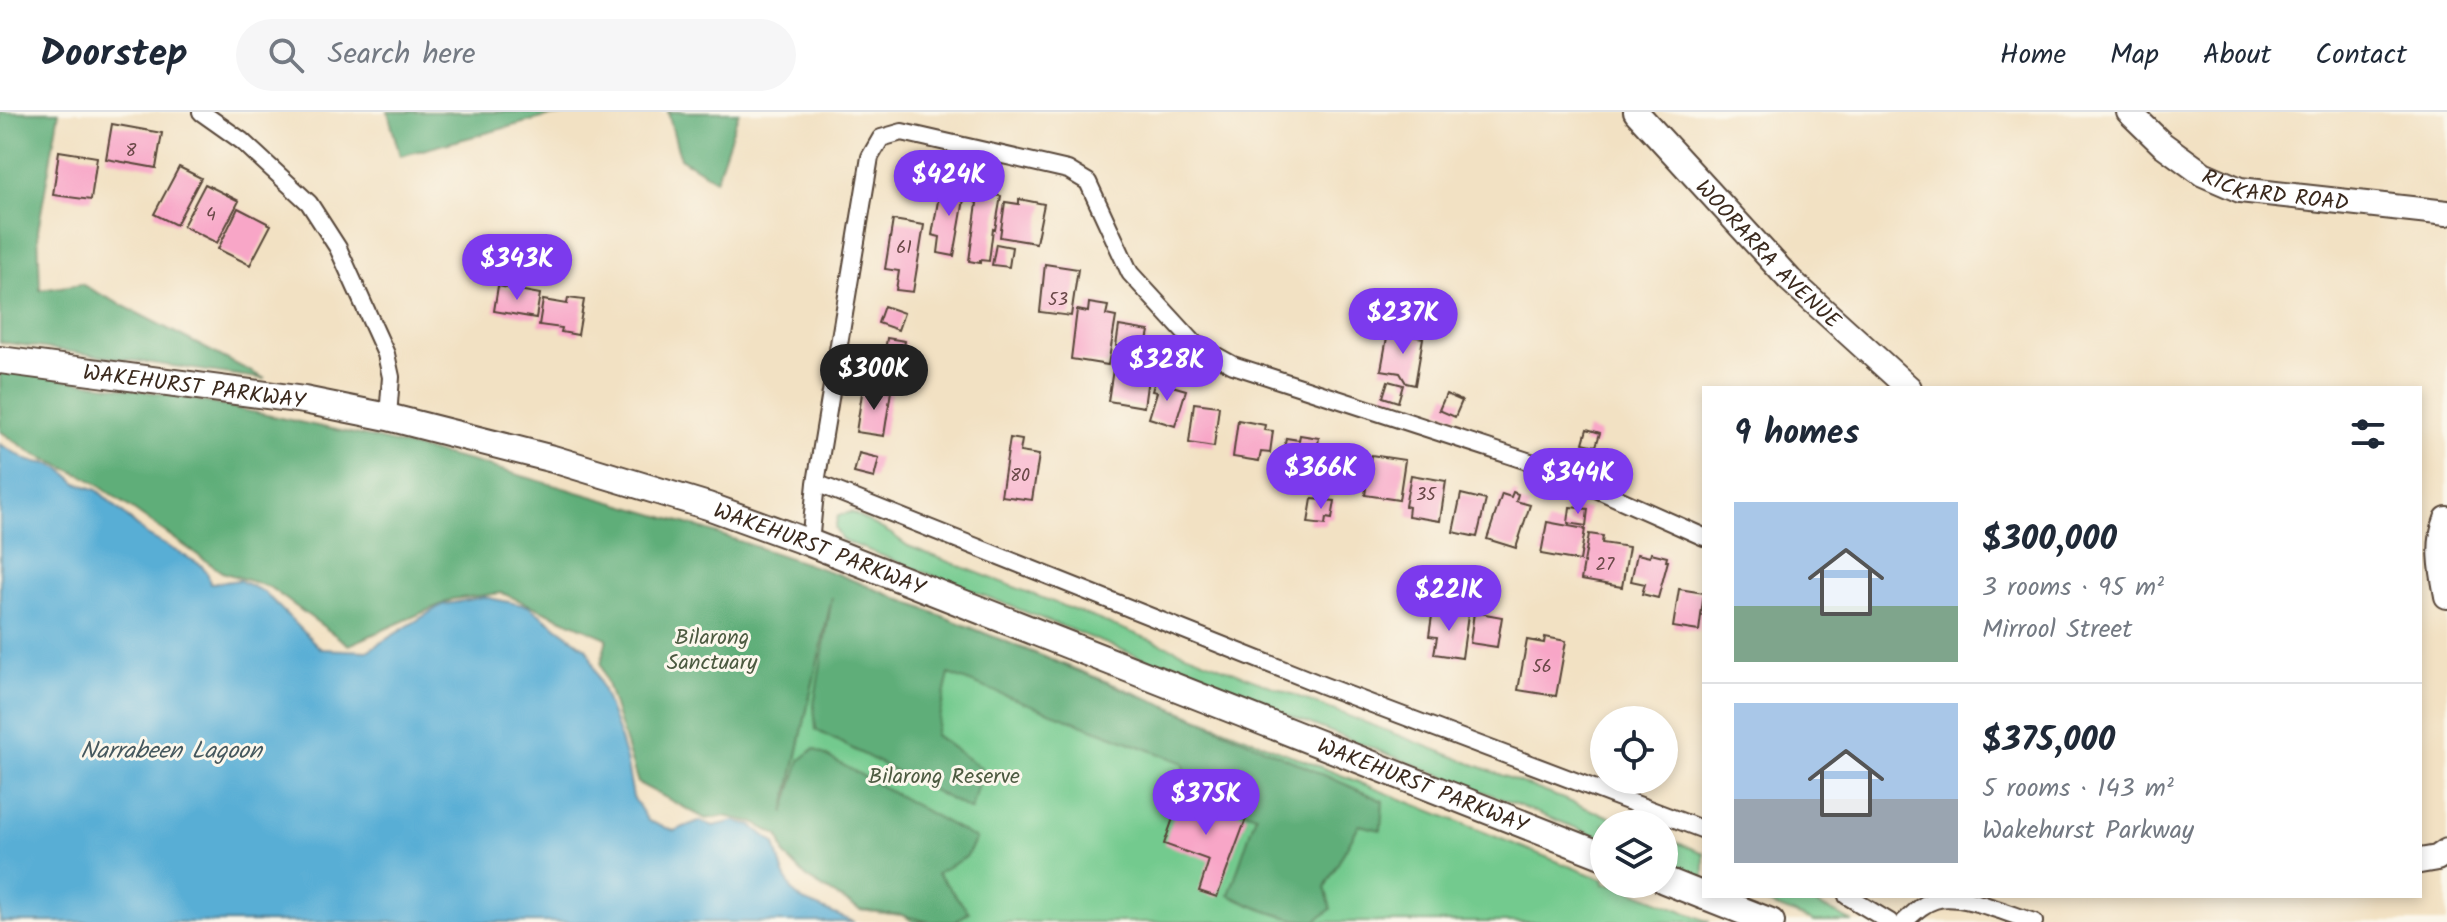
<!DOCTYPE html>
<html lang="en">
<head>
<meta charset="utf-8">
<style>
	:root { --surface:#fff; --page:#f6f6f7; --text:#1f2937; --muted:#747a83; --line:#e0e1e3; --accent:#7c3aed }
	body { margin:0; font-family:Kalam,sans-serif; background:var(--page); color:var(--text); height:100vh; display:flex; flex-direction:column; font-size:30px; white-space:nowrap }
	* { box-sizing:border-box; margin:0 }
	p { font-size:26px; color:var(--muted) }
	.icon { flex:none; width:44px; height:44px; fill:none; stroke:currentColor; stroke-width:2; stroke-linecap:round; stroke-linejoin:round }
	.map { position:relative; flex:1; overflow:hidden }
	.drawer { position:absolute; left:1702px; top:274px; width:720px; height:512px; display:flex; flex-direction:column; background:var(--surface); border-radius:0px; box-shadow:0 4px 12px #0003 }
	.drawer>* { flex:none }
	.controls { position:absolute; left:1590px; top:594px; display:grid; gap:16px }
	.controls a { display:grid; place-items:center; width:88px; height:88px; border-radius:50%; background:var(--surface); box-shadow:0 4px 12px #0003; font-size:40px }
	.price { position:absolute; translate:-50% -68px; padding:0 18px; border-radius:28px; background:var(--accent); color:#fff; font-size:26px; line-height:52px; filter:drop-shadow(0 2px 4px #0008) }
	.price::after { content:''; position:absolute; left:50%; top:48px; width:24px; height:18px; margin-left:-12px; background:inherit; clip-path:polygon(0 0,100% 0,50% 100%) }
	.price.active { background:#222; color:#fff }
	ul { padding:0; list-style:none }
	li { display:flex; align-items:center; gap:24px; height:200px; padding:0 32px }
	li+li { border-top:2px solid var(--line) }
	li span { display:grid; place-items:center; flex:none; width:224px; height:160px; border-radius:0px; color:#555 }
	li>.icon { margin-inline-start:auto }
	span .icon { width:96px; height:96px; fill:#fffc; stroke-width:1 }
	li b { font-size:34px }
	h2 { display:flex; justify-content:space-between; align-items:center; height:96px; padding:0 32px; font-size:34px }
	header { display:flex; align-items:center; gap:48px; box-sizing:border-box; height:112px; padding:0 40px; background:var(--surface); border-bottom:2px solid var(--line) }
	header strong { font-size:38px }
	nav { display:flex; gap:44px; margin-inline-start:auto; font-size:28px }
	.search { width:560px; height:72px; background:var(--page); display:flex; align-items:center; gap:20px; box-sizing:border-box; padding:0 28px; border-radius:44px; color:var(--muted); font-size:30px }
	.map>svg:first-child { display:block }
	.green { fill:#73ca8e; stroke:#577a56; stroke-width:2 }
	.forest { fill:#5eae79; stroke:#4c6c4c; stroke-width:2 }
	.water { fill:#59aed5; stroke:#4a6c7a; stroke-width:2 }
	.building { fill:#f8a6c7 }
	.lines { fill:none; stroke-linecap:round; stroke-linejoin:round }
	.street-casing { stroke:#564537; stroke-width:20 }
	.secondary-casing { stroke:#564537; stroke-width:28 }
	.primary-casing { stroke:#564537; stroke-width:30 }
	.street { stroke:#fff; stroke-width:16 }
	.secondary { stroke:#fff; stroke-width:24 }
	.primary { stroke:#fff; stroke-width:26 }
	.labels { text-anchor:middle; stroke-width:6; stroke-linejoin:round; paint-order:stroke }
	.number-label { font-size:18px; fill:#6a4948 }
	.street-label { font-size:22px; fill:#3b2a1e; stroke:#fbf7ec }
	.park-label { font-size:22px; fill:#4c5a40; stroke:#fbf7ec }
	.water-label { font-size:24px; font-style:italic; fill:#46585e; stroke:#fbf7ec }
</style>
</head>
<body>
<header>
<strong>Doorstep</strong>
<div class="search"><svg class="icon" aria-label="search" viewBox="0 0 24 24"><circle cx="10" cy="10" r="6"/><path d="M15 15l6 6"/></svg>Search here</div>
<nav><a>Home</a><a>Map</a><a>About</a><a>Contact</a></nav>
</header>
<div class="map">
<svg width="2447" height="810" viewBox="0 0 2447 810">
	<rect width="100%" height="100%" fill="#fbf7ec"/>
	<filter id="ink" filterUnits="userSpaceOnUse"><feTurbulence type="fractalNoise" baseFrequency=".0125" numOctaves="2"/><feDisplacementMap in="SourceGraphic" scale="16" xChannelSelector="R" yChannelSelector="G"/><feConvolveMatrix kernelMatrix="1 2 1 2 8 2 1 2 1" color-interpolation-filters="sRGB"/></filter>
	<filter id="wash" filterUnits="userSpaceOnUse"><feTurbulence type="fractalNoise" baseFrequency=".006" numOctaves="4" result="noise"/><feDisplacementMap in="SourceGraphic" scale="32" xChannelSelector="R" yChannelSelector="G"/><feGaussianBlur stdDeviation="1.8" result="paint"/><feColorMatrix in="noise" values="0 0 0 0 0 0 0 0 0 0 0 0 0 0 0 0 0 1.4 0 .05"/><feComposite in="paint" operator="in"/></filter>
	<g filter="url(#wash)">
		<rect width="100%" height="100%" fill="#f2e1c3"/>
		<path class="green" d="M851 400 890 421 908 434 1628 712H1604V727L842 428 835 416 838 404Z
			M837 462 1604 768V772H1615L1710 810H914L902 803 860 798 806 765 785 743 779 725Z
			M1664 726 1704 741V766L1664 751Z
			M1749 784H1800L1853 810H1815Z"/>
		<path class="forest" d="M0 0H59L38 118 40 178 81 172 265 267 0 230Z
			M388 0H586L546 5 400 44Z
			M668 0H739L716 68 680 46Z
			M0 258 178 284 378 327 474 350 691 413 837 462 1195 606 1383 689 1381 718 1359 713 1325 775 1331 797C1326 801 1320 806 1315 809 1290 810 1250 794 1229 783L1256 703 1186 676 1184 651 949 562 935 623 982 657 971 698 816 618 814 593 832 485 784 701 800 648 814 637 976 727 966 745 937 761 969 800 955 810H929L902 803 860 798 806 765 785 743 779 724 752 710 724 704 706 707 638 671 601 552 607 526 502 481 453 487 349 533 269 475 222 460 88 366 34 342 0 319Z"/>
		<path class="water" d="M0 332 29 349 49 352 61 357 77 371 97 378 147 423 201 453 208 463 210 472 239 468 264 480 321 537 367 539 442 493 484 485 528 494 588 538 616 614 626 647 633 685 648 709 674 719 699 709 714 714 735 709 751 713 775 732 783 760 793 780 803 789 854 810H0Z"/>
		<g id="blocks">
			<path class="building" d="M112 12 162 21 156 56 106 47Z
				M59 39 97 45 91 88 53 83Z
				M179 55 201 66 176 113 154 102Z
				M205 72 239 89 217 131 183 114Z
				M941 72 966 76 954 144 938 141 940 125 932 123Z
				M976 81 1001 84 995 118 993 117 989 149 980 148V151L969 149 977 91 975 90Z
				M1019 87 1044 92 1036 131 1000 125 1005 90 1019 92Z
				M238 96 271 113 250 153 218 137Z
				M893 108 924 113 913 180 896 178 899 159 885 157Z
				M996 132 1012 135 1009 155 992 153Z
				M1045 152 1078 157 1071 204 1040 200Z
				M498 174 540 182 536 206 494 199Z
				M568 186 584 188 578 223 561 220 562 216 539 213 543 188 567 192Z
				M1089 191 1108 194 1106 203 1116 205 1108 253 1071 247 1077 198 1088 200Z
				M884 194 904 201 898 218 878 211Z
				M1119 214 1149 219 1145 239 1116 234Z
				M1388 220 1423 226 1415 273 1406 271 1400 261 1381 258Z
				M887 226 905 229 898 268 867 262 871 237 885 239Z
				M1115 245 1142 250 1140 257 1149 259 1144 295 1108 289Z
				M1156 266 1166 269 1165 272 1186 278 1175 314 1149 306 1157 280 1152 279Z
				M1388 269 1403 273 1398 290 1383 285Z
				M863 275 891 279 884 324 856 320Z
				M1446 282 1462 289 1455 305 1439 298Z
				M1194 291 1219 294 1214 335 1189 331Z
				M1238 308 1265 313 1264 318 1273 319 1270 341 1261 340 1259 349 1233 345Z
				M1587 317 1600 321 1596 334 1583 331Z
				M1300 323 1319 326 1311 374 1279 369 1286 326 1299 328Z
				M1010 326 1022 328 1020 340 1039 343 1032 388 1001 384Z
				M1323 336 1358 342 1353 369 1321 363Z
				M859 341 879 346 874 366 854 361Z
				M1371 343 1405 348 1399 388 1365 383Z
				M1411 363 1446 369 1440 409 1408 404 1409 395 1405 394Z
				M1513 380 1518 382 1516 389 1530 393 1516 436 1487 427 1502 382 1511 385Z
				M1461 382 1486 388 1477 425 1453 420Z
				M1312 387 1335 389 1332 407 1326 406 1325 413 1308 411Z
				M1570 395 1588 397 1586 414 1568 411Z
				M1547 410 1585 417 1580 449 1541 442Z
				M1589 422 1603 424 1602 431 1629 435 1622 475 1581 468Z
				M1651 441 1667 445 1666 449H1668L1658 486 1642 482 1645 472 1631 469 1637 442 1650 445Z
				M1679 477 1704 481 1699 519 1673 515Z
				M1433 497 1468 503 1462 546 1434 542 1437 525 1429 524Z
				M1474 500 1502 505 1497 535 1470 531Z
				M1545 525 1566 529 1556 584 1518 578 1527 528 1544 531Z
				M1182 681 1247 704 1217 785 1199 779 1209 748 1164 732Z"/>
		</g>
	</g>
	<g filter="url(#ink)">
		<use href="#blocks" fill-opacity="0" stroke="#564537" stroke-width="2"/>
		<g class="lines">
			<defs>
				<path id="street" d="M201 0 242 29 309 91 338 136 386 242 391 265 388 305
					M816 371 1322 573 1704 718
					M810 431 816 371 870 45 881 26 902 20 1068 58 1088 70 1130 161 1195 232 1233 253 1549 356 1704 425
					M1847 784 1890 810
					M1904 810C1914 801 1922 792 1935 788 1961 780 2008 802 2034 810"/>
				<g id="secondary">
					<path id="s1" d="M1636 0 1790 168 1909 276"/>
					<path id="s2" d="M2129 0 2162 32 2203 62 2240 78 2447 101"/>
					<path d="M2447 407C2437 433 2442 457 2447 484"/>
					<path d="M2420 749 2437 746 2447 739"/>
				</g>
				<g id="primary">
					<path id="s3" d="M0 248 304 288 388 305 553 347 708 394 810 431 1604 744"/>
					<path d="M1664 768 1704 784"/>
					<path d="M1705 784 1771 810"/>
				</g>
			</defs>
			<use href="#street" class="street-casing"/>
			<use href="#secondary" class="secondary-casing"/>
			<use href="#primary" class="primary-casing"/>
			<use href="#street" class="street"/>
			<use href="#secondary" class="secondary"/>
			<use href="#primary" class="primary"/>
		</g>
	</g>
	<g class="labels">
		<g class="number-label">
			<text x="131" y="44">8</text>
			<text x="211" y="108">4</text>
			<text x="904" y="141">61</text>
			<text x="1058" y="193">53</text>
			<text x="1020" y="369">80</text>
			<text x="1426" y="388">35</text>
			<text x="1605" y="458">27</text>
			<text x="1542" y="560">56</text>
		</g>
		<g class="street-label">
			<text dy="8" stroke="none"><textPath href="#s2" startOffset="172">RICKARD ROAD</textPath></text>
			<text dy="8" stroke="none"><textPath href="#s1" startOffset="194">WOORARRA AVENUE</textPath></text>
			<text dy="8" stroke="none"><textPath href="#s3" startOffset="196">WAKEHURST PARKWAY</textPath></text>
			<text dy="8" stroke="none"><textPath href="#s3" startOffset="844">WAKEHURST PARKWAY</textPath></text>
			<text dy="8" stroke="none"><textPath href="#s3" startOffset="1492">WAKEHURST PARKWAY</textPath></text>
		</g>
		<g class="park-label">
			<text x="712" y="532">Bilarong<tspan x="712" dy="25">Sanctuary</tspan></text>
			<text x="944" y="671">Bilarong Reserve</text>
		</g>
		<g class="water-label">
			<text x="171" y="646">Narrabeen Lagoon</text>
		</g>
	</g>
</svg>
<div class="controls">
<a><svg class="icon" aria-label="locate" viewBox="0 0 24 24"><circle cx="12" cy="12" r="6"/><path d="M12 2v4M12 18v4M2 12h4M18 12h4"/></svg></a>
<a><svg class="icon" aria-label="layers" viewBox="0 0 24 24"><path d="M12 4l9 5-9 5-9-5zM3 14l9 5 9-5"/></svg></a>
</div>
<b class="price" style="left:949px;top:106px">$424K</b>
<b class="price" style="left:517px;top:190px">$343K</b>
<b class="price" style="left:1403px;top:244px">$237K</b>
<b class="price" style="left:1167px;top:291px">$328K</b>
<b class="price active" style="left:874px;top:300px">$300K</b>
<b class="price" style="left:1321px;top:399px">$366K</b>
<b class="price" style="left:1578px;top:404px">$344K</b>
<b class="price" style="left:1449px;top:521px">$221K</b>
<b class="price" style="left:1206px;top:725px">$375K</b>
<section class="drawer">
<h2>9 homes<svg class="icon" aria-label="filters" viewBox="0 0 24 24"><path d="M4 7h16M4 17h16"/><circle cx="9" cy="7" r="2"/><circle cx="15" cy="17" r="2"/></svg></h2>
<ul>
<li><span style="background:linear-gradient(#a9c7e8 65%,#7fa58c 0)"><svg class="icon" aria-label="home" viewBox="0 0 24 24"><path d="M3 11l9-7 9 7M6 9v11h12V9"/></svg></span><div><b>$300,000</b><p>3 rooms · 95 m²</p><p>Mirrool Street</p></div></li>
<li><span style="background:linear-gradient(#a9c7e8 60%,#9aa5b1 0)"><svg class="icon" aria-label="home" viewBox="0 0 24 24"><path d="M3 11l9-7 9 7M6 9v11h12V9"/></svg></span><div><b>$375,000</b><p>5 rooms · 143 m²</p><p>Wakehurst Parkway</p></div></li>
</ul>
</section>
</div>
</body>
</html>
